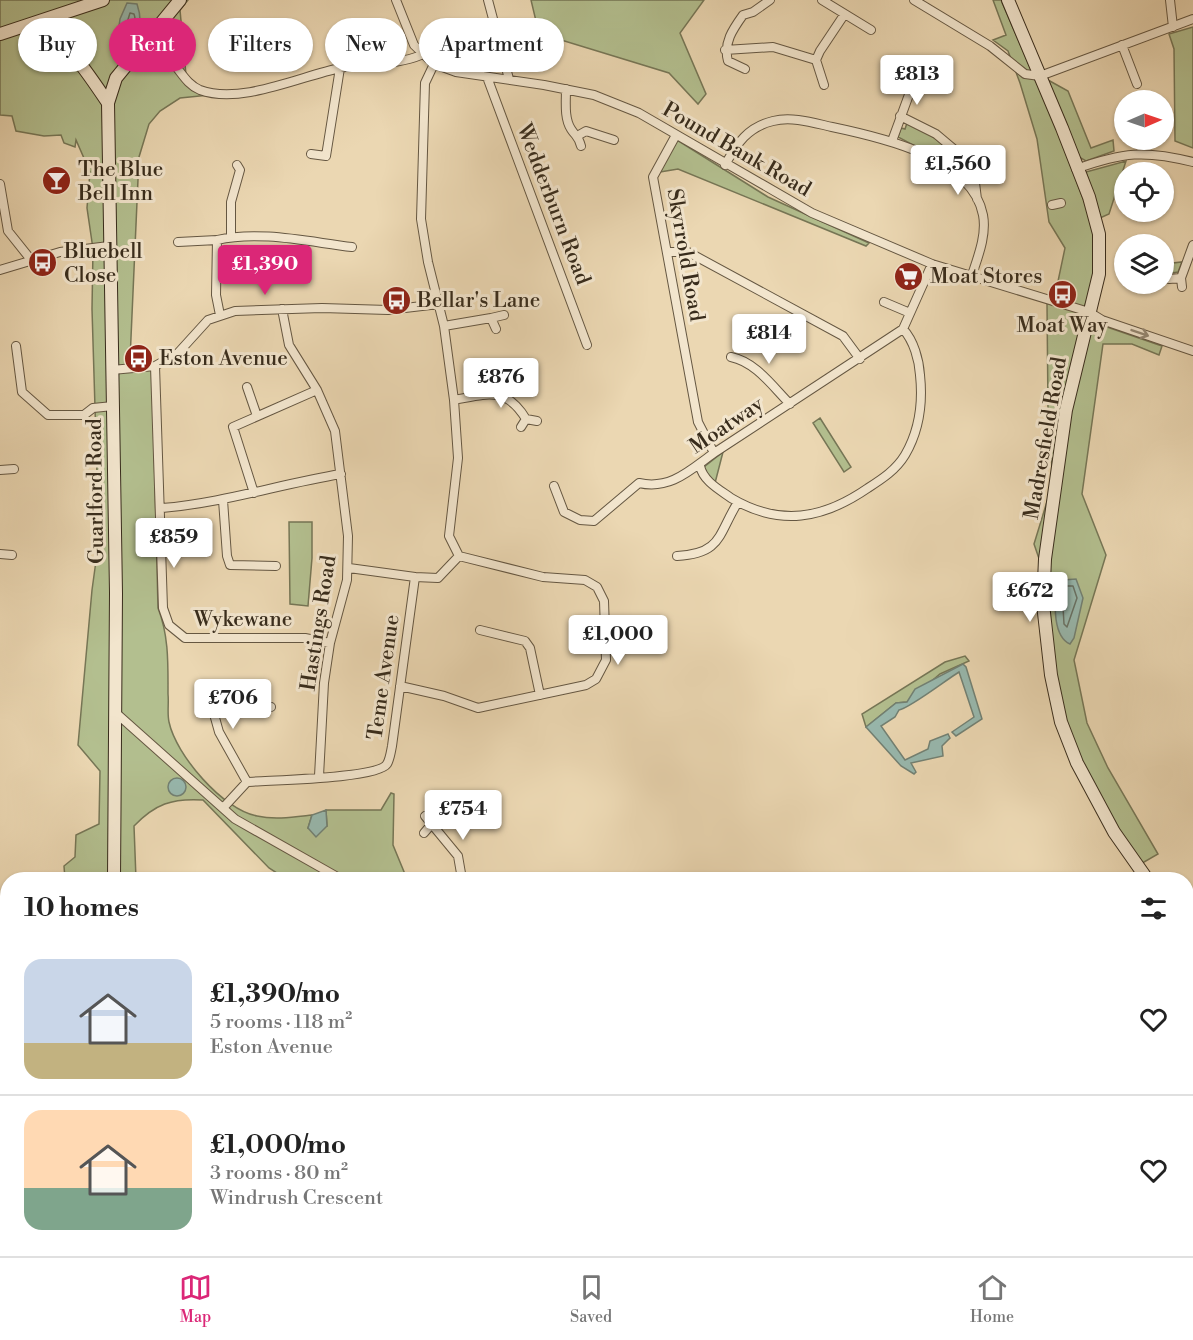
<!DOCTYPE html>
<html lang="en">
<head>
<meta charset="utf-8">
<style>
	:root { --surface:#fff; --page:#f6f6f6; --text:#222; --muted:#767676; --line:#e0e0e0; --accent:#db2777 }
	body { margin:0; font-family:"Libre Bodoni",serif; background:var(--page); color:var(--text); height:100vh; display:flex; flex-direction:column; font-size:22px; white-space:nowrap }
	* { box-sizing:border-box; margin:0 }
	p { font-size:20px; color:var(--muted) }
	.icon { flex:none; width:33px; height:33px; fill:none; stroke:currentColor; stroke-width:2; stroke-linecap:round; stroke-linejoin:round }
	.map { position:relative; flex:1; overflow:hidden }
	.drawer { position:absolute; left:0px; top:872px; width:1194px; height:386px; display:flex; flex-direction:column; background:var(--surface); border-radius:24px 24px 0 0; box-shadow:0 2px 4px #0004 }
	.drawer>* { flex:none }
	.top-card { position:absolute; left:18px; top:18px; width:600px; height:54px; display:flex; gap:12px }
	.needle { width:39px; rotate:88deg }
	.fabs { position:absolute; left:1114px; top:90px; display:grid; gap:12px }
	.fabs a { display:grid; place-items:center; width:60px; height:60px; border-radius:50%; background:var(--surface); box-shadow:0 2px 4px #0004; font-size:30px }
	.price { position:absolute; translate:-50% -51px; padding:0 14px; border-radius:6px; background:#fff; color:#222; font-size:20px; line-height:39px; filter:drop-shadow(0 2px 3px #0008) }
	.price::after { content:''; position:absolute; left:50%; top:36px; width:18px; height:14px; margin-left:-9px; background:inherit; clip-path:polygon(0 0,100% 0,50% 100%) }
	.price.on { background:var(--accent); color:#fff }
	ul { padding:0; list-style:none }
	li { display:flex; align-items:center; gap:18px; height:150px; padding:0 24px }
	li+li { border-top:2px solid var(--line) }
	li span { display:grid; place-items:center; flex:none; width:168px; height:120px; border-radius:18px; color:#555 }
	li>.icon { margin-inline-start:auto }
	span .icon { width:72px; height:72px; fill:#fffc; stroke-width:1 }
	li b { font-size:26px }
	h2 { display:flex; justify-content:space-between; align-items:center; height:72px; padding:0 24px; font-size:26px }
	.tag { padding:0 21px; border-radius:27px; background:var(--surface); box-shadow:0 2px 4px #0004; font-size:21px; line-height:54px }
	.tag.on { background:var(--accent); color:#fff }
	.tab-bar { display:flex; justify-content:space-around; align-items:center; height:84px; border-top:2px solid var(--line); background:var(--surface); font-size:16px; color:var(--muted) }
	.tab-bar a { display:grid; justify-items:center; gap:3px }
	.tab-bar .on { color:var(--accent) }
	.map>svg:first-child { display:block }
	.green { fill:#b3bf8f; stroke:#767656; stroke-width:1.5 }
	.water { fill:#98b9af; stroke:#728174; stroke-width:1.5 }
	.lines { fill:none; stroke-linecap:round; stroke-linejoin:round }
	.shore { stroke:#687266; stroke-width:1.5 }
	.stream { stroke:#728174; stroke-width:2 }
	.street-casing { stroke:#655742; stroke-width:10 }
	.secondary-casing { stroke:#382c1c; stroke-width:14 }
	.street { stroke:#f2e5cd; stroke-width:8 }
	.secondary { stroke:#f2e5cd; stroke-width:12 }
	.oneway { stroke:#958874 }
	.labels { text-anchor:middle; stroke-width:6; stroke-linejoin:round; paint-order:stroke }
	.street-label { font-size:21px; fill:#382c1c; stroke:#f2e5cd }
	.poi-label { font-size:21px; fill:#382c1c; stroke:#f2e5cd; text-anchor:start }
</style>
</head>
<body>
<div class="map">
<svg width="1193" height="1256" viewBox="0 0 1193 1256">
	<rect width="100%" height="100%" fill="#ebd7b2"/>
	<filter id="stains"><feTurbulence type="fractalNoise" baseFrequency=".00333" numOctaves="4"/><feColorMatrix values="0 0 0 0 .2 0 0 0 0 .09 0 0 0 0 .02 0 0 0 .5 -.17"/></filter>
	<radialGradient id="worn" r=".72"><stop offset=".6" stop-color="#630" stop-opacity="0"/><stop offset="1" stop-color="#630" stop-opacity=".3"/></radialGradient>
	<path class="green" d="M0 0H96L98 4 110 0H188L180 10 186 75 210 95 180 98 160 111 149 124 139 157 130 360 152 361 158 608C169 636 168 664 168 694 169 703 167 713 169 722 176 755 223 810 257 816 275 820 294 817 312 815L308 828 327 826 326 810H381L391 793 394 794 393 845 407 879H286L269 868 203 800C172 798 155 804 134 826L136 879H65L64 866 75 857 76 835 99 824 100 771 78 745 92 590 99 539 92 309 93 249 87 208 90 172 76 140 75 147 64 143 61 135 44 136 16 131 12 116 0 115Z
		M531 0H704L680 33 706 94 698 104 669 73 558 39 540 38Z
		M993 0H1001L1055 125 1097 235 1093 280 1081 318 1162 346 1159 355 1132 344H1103L1082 494 1106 555 1074 660 1087 723 1108 768 1158 854 1139 865 1089 780 1065 728 1054 672 1046 579 1034 544 1053 482 1048 410 1047 303 1053 305 1065 248 1049 222 1037 139 1020 83 1008 51 993 40 1006 35Z
		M1193 27V148L1175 141 1174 49 1169 34Z
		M1048 80 1068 91 1091 148 1113 140 1114 151 1086 161 1079 157Z
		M907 123C940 136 956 155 973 185L949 164 898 137 901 128 905 129Z
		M677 140 768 197 869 243 866 246 678 169 660 172Z
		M1126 161 1109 214 1100 218 1086 172Z
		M1182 262 1178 272 1167 274 1164 277V264Z
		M820 418 851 467 844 472 813 423Z
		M723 452 715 483 706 474 704 467Z
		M289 522H312V558L308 606 290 604Z
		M965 656 969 661 940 674 907 702 896 703 866 727 862 714 945 662Z
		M1186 937 1193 947V971L1187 970Z
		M70 1250H143V1256H70Z"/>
	<path class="water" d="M127 3 137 4C144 24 139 51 115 56L120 19Z
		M1076 579 1083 598 1074 638 1070 644C1052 636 1055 602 1056 587L1063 580Z
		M963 664 966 667 982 719 956 736 952 732 974 717 959 672C946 680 910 708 899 710L895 717 881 726 905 760 928 749 930 741 948 734 950 738 942 746 943 756 911 763 916 772 914 774 901 766 866 727 896 703 907 702 915 689Z
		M168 787a9 9 0 1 1 18 0a9 9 0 1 1-18 0Z
		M326 810 327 826 316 837 308 828 312 815Z"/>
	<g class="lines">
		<path class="shore" d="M130 13 134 14C137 22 132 38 124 43L122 39Z
			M1066 586H1073L1077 598 1067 627 1064 624 1062 590Z"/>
		<path class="stream" d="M927 1250 932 1256"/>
		<defs>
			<path id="street" d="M396 0 414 45 434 64 456 72 544 85 594 95 639 113 812 213 932 264 1089 312 1102 320 1193 351
				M488 0 509 79
				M822 0 871 30
				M914 0 990 46 1025 74 1040 76 1193 19
				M1170 0 1173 27
				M147 39C155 47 164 53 171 61 181 71 186 84 200 90 241 105 301 76 340 68 367 62 395 66 421 55
				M1122 45 1137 84
				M725 50 773 47 816 60
				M434 64 425 83 421 219 428 262 444 326 454 400 458 458 449 536 459 556
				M745 69 728 61C723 43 733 29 743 15L753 12 770 0
				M487 77 587 345
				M914 81 924 82
				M824 85 816 60 820 51 844 15
				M566 89C566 102 564 118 571 129 576 137 578 135 581 146
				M900 116 936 134 955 150
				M579 135 586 131 614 140
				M676 135 653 177 698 422 714 453
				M892 141 914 81 912 70
				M311 154 326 156 340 68
				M961 157 975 183 977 199
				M725 165C737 143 748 127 773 121 792 116 814 123 832 127 880 137 972 157 983 215 987 236 977 259 971 278
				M1076 169C1123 152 1145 150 1193 162
				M0 184 8 231 32 261
				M1052 205 1061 203
				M231 236V202L240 170 237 165
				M178 242 217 240
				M667 252H688L843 336 860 359
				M0 270 60 252 109 246
				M1169 279 1181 278
				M1182 287 1181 278 1193 245
				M884 302 910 313
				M282 309 289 345 317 390 335 431 348 536 347 580 330 643 324 683 319 776
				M220 315 216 295 217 240C259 230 309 242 352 247
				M491 318 504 315
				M444 326 491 318 496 329
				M16 346 22 392 48 415H84L93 408 113 406
				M731 357C756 362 773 387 790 404
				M155 366 163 608 169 625 185 638H305L330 643
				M112 370 155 366 178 353 208 320 235 311 322 308 388 310 439 304
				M247 387 257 416
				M454 400C487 394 506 386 526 419L537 421
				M521 427 526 419
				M700 466C703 481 720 490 731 498 780 527 823 519 868 488 882 479 896 470 905 455 919 431 923 403 920 375 919 360 914 341 903 329
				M0 470 14 469
				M554 486 564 512 580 520 594 521 639 483C671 490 690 470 714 453L903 329 932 264
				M254 493 233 427 317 390
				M223 500 227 556 230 565 276 566
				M162 508C223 503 280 484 341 474
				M0 554 12 555
				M677 556C722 554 718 534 738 502
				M349 568 415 577
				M480 630 525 641 530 648 540 695
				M400 686 444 696 478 708 586 685 596 679 606 660 604 601 597 587 585 580 543 577 459 556
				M116 713 235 819 341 879
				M247 782 219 732 212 707H271
				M223 808 247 782C269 780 377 779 387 764 390 759 391 751 392 746L415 577 438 578 459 556
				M425 816 458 856 462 879
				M424 833 430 826"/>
			<path id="secondary" d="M1008 0 1062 128 1089 197 1099 234V274L1066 410 1045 559 1043 604 1051 675 1061 722 1077 763 1114 832 1147 879
				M40 23C70 46 87 72 108 103
				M0 34 103 0
				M114 879 116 593 108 103 116 78 180 0
				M1186 930 1193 940
				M1186 972 1193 973
				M103 1256 104 1250
				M485 1256 497 1250"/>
		</defs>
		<use href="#street" class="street-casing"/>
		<use href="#secondary" class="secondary-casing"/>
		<use href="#street" class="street"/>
		<use href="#secondary" class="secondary"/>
	</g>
	<defs><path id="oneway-shaft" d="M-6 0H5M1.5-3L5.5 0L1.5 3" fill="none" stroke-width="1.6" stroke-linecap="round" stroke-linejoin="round" transform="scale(1.5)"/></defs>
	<use class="oneway" href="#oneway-shaft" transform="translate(1140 333) rotate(19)"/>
	<defs>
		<symbol id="bar-disc" viewBox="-11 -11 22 22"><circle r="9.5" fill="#8f2418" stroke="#f2e5cd"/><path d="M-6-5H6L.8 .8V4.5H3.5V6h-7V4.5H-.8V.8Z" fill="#fff"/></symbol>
		<symbol id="bus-disc" viewBox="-11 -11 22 22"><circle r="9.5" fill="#8f2418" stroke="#f2e5cd"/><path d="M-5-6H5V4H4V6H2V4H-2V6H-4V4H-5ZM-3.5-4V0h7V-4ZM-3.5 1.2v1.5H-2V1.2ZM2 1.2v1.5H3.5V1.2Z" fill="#fff"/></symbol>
		<symbol id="supermarket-disc" viewBox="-11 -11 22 22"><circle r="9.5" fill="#8f2418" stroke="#f2e5cd"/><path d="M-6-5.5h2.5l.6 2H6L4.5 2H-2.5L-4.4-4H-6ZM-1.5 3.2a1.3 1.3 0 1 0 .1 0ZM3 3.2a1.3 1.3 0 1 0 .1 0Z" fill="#fff"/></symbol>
	</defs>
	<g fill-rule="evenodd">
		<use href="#bar-disc" x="40" y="164" width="33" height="33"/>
		<use href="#bus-disc" x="26" y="246" width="33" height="33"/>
		<use href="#supermarket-disc" x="892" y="260" width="33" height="33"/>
		<use href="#bus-disc" x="1046" y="278" width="33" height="33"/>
		<use href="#bus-disc" x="380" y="284" width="33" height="33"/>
		<use href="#bus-disc" x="122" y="342" width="33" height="33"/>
	</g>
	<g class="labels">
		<g class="street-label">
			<text transform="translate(737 149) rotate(30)" y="7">Pound Bank Road</text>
			<text transform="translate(554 204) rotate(69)" y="7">Wedderburn Road</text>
			<text transform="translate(686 255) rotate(80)" y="7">Skyrrold Road</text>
			<text transform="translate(726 425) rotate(-34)" y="7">Moatway</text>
			<text transform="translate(1045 438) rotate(-80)" y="7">Madresfield Road</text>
			<text transform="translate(95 491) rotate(-91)" y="7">Guarlford Road</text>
			<text x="243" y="626">Wykewane</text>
			<text transform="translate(318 623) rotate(-81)" y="7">Hastings Road</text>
			<text transform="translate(383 677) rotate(-82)" y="7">Teme Avenue</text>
		</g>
		<g class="poi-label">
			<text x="78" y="176">The Blue<tspan x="78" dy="24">Bell Inn</tspan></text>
			<text x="64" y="258">Bluebell<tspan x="64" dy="24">Close</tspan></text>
			<text x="930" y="283">Moat Stores</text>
			<text x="417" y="307">Bellar's Lane</text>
			<text x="1062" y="332" text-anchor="middle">Moat Way</text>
			<text x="159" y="365">Eston Avenue</text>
		</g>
	</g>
	<rect width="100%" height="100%" filter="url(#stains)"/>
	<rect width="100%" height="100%" fill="url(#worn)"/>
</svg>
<div class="fabs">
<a><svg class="needle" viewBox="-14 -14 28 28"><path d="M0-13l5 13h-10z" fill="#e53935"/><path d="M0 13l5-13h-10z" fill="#767676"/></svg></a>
<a><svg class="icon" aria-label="locate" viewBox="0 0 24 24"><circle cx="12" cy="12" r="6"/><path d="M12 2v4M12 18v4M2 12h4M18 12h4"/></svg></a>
<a><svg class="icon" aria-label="layers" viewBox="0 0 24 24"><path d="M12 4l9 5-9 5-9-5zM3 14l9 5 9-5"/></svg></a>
</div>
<b class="price" style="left:917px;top:106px">£813</b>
<b class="price" style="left:958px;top:196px">£1,560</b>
<b class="price on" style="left:265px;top:296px">£1,390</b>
<b class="price" style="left:769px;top:365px">£814</b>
<b class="price" style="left:501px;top:409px">£876</b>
<b class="price" style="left:174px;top:569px">£859</b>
<b class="price" style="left:1030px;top:623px">£672</b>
<b class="price" style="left:618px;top:666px">£1,000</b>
<b class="price" style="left:233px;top:730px">£706</b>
<b class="price" style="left:463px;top:841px">£754</b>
<div class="top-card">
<a class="tag">Buy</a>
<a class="tag on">Rent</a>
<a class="tag">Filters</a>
<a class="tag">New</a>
<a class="tag">Apartment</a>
</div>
<section class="drawer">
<h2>10 homes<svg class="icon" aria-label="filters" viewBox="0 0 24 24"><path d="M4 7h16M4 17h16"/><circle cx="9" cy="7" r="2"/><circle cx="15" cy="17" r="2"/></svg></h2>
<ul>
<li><span style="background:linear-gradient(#c9d6e8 70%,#c2b280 0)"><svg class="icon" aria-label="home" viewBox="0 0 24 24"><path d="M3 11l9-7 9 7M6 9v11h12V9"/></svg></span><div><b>£1,390/mo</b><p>5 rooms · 118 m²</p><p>Eston Avenue</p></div><svg class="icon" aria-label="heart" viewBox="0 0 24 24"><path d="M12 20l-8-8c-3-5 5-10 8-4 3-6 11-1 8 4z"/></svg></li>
<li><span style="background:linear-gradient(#ffd9b3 65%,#7fa58c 0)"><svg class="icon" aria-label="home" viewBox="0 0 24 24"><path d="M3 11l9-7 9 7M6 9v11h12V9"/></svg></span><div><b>£1,000/mo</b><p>3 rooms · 80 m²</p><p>Windrush Crescent</p></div><svg class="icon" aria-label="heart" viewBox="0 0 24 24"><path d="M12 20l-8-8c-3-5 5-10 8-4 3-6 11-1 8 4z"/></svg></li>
</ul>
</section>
</div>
<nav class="tab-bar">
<a class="on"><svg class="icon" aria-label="map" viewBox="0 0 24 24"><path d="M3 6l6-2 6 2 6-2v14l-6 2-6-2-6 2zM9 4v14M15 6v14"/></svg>Map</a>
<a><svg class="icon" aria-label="saved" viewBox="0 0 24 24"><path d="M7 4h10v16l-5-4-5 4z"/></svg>Saved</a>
<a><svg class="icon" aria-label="home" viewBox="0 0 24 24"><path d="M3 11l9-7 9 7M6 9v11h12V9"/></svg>Home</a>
</nav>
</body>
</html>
